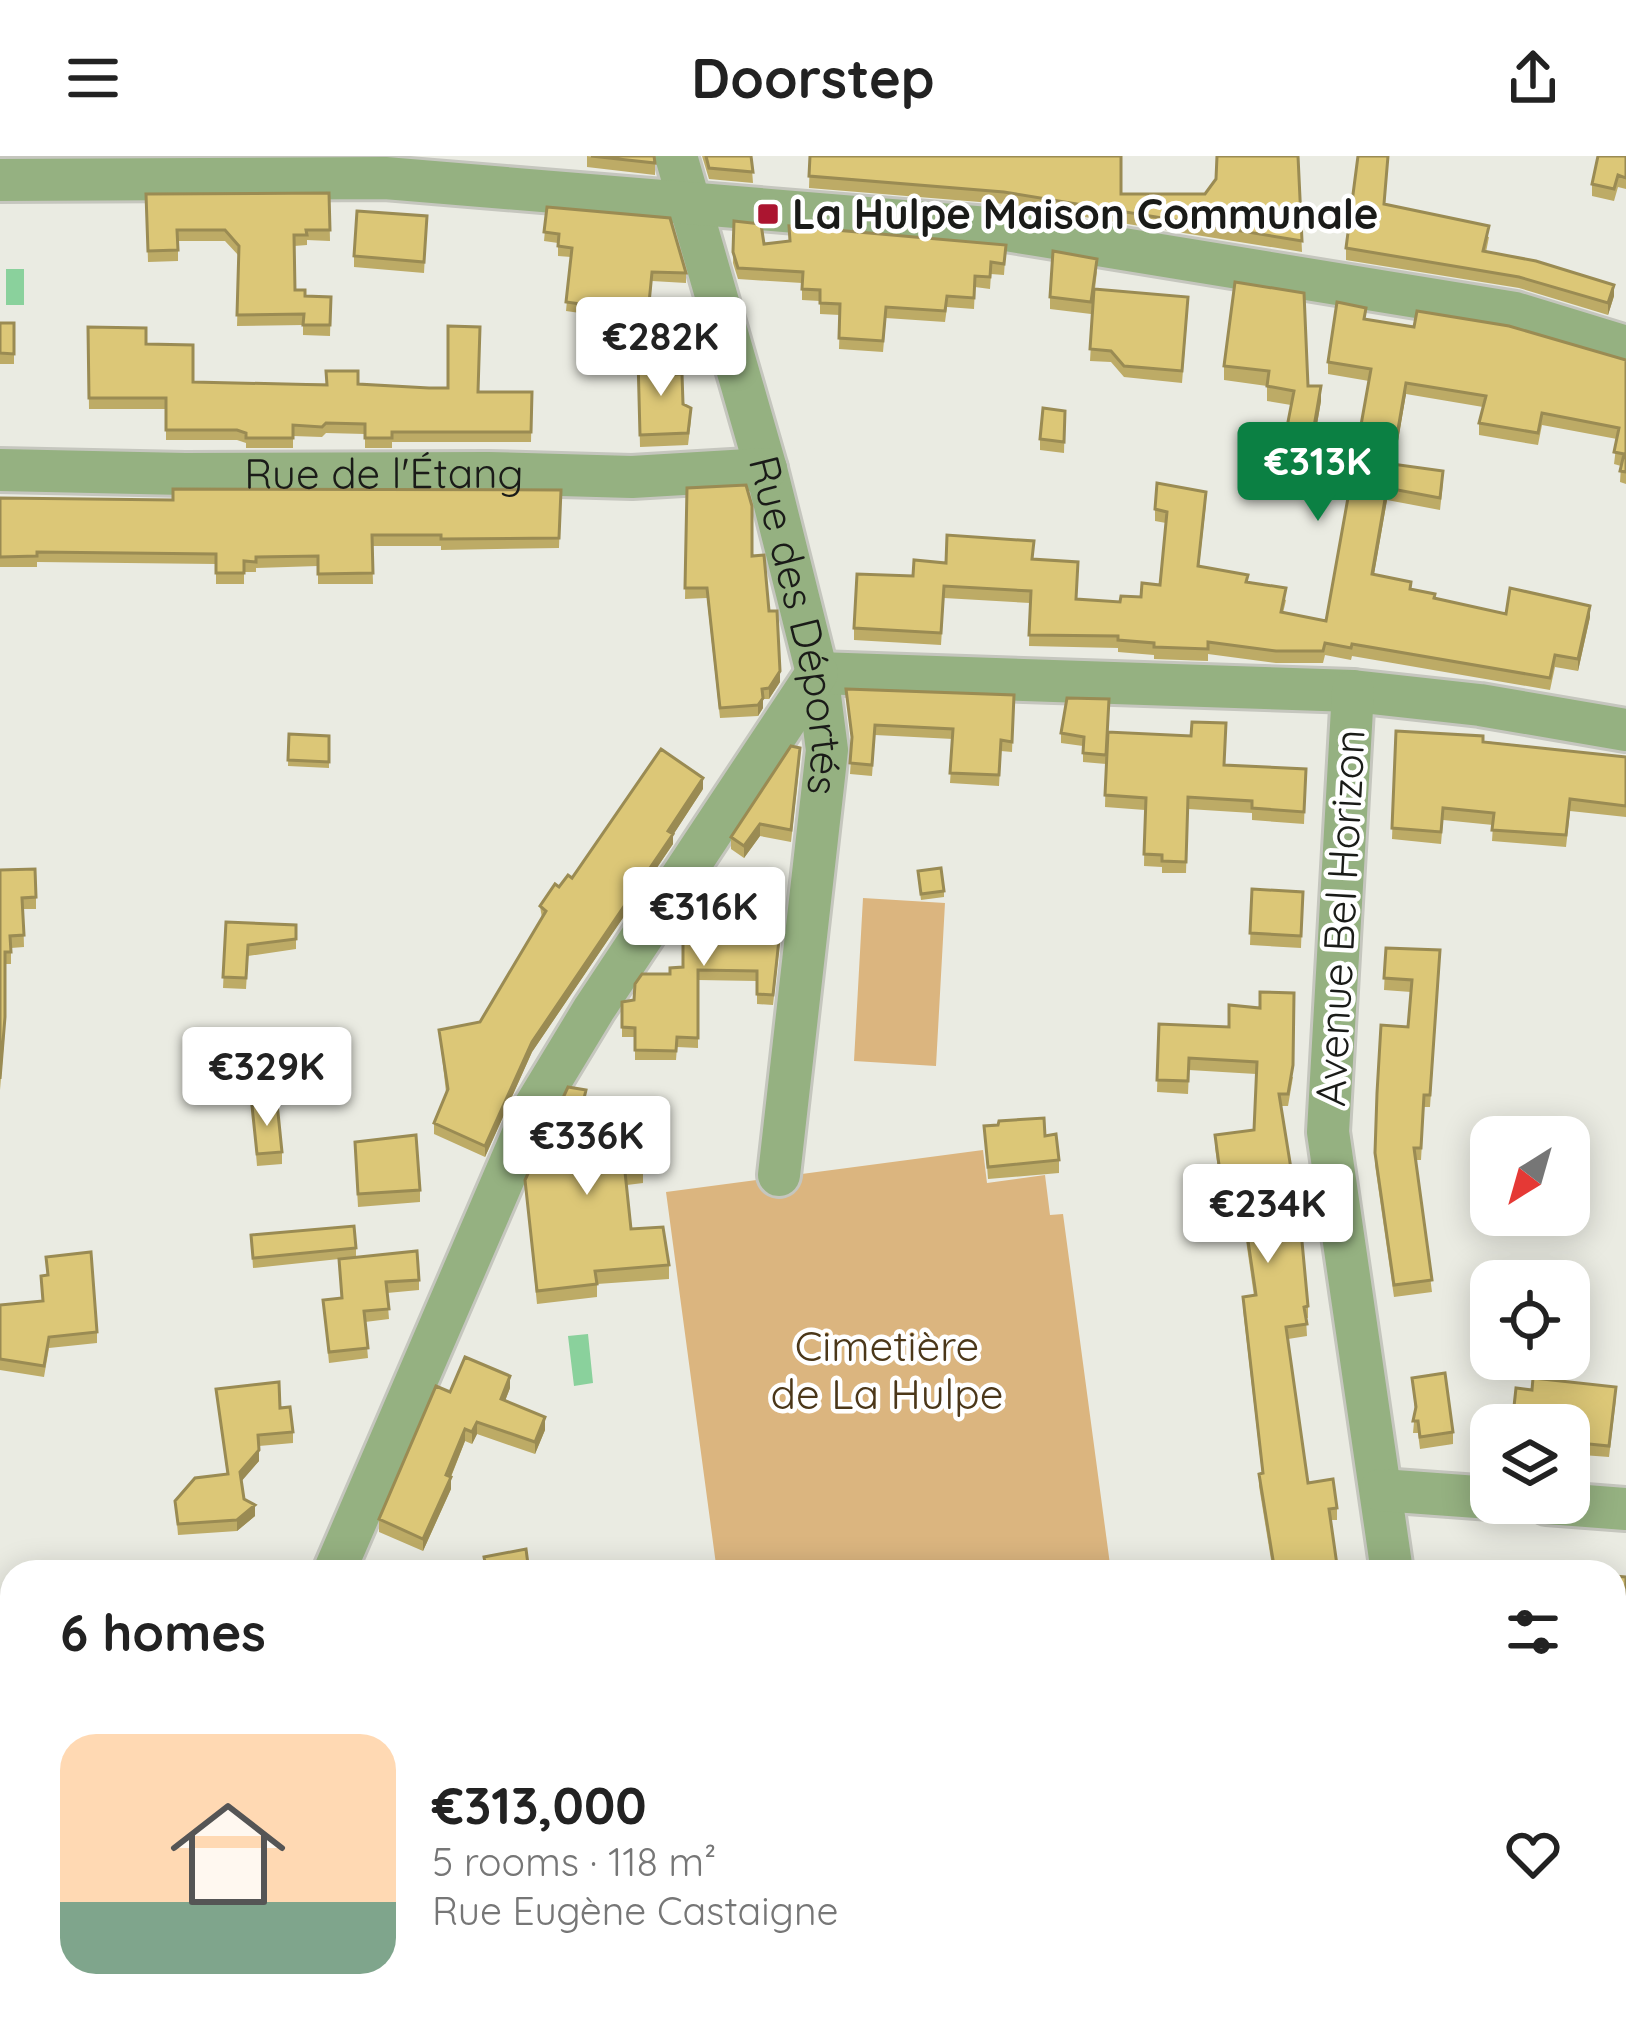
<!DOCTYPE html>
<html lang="en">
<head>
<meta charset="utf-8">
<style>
	:root { --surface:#fff; --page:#f6f6f6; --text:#222; --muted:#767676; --line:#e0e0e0; --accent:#0b8043 }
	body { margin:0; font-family:Quicksand,sans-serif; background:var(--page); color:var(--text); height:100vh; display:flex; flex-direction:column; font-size:45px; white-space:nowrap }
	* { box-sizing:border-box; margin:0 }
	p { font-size:39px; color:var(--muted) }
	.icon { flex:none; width:66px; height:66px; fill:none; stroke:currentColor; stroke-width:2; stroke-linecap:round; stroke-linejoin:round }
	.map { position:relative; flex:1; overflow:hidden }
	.drawer { position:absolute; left:0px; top:1404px; width:1626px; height:471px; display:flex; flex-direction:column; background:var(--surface); border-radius:36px 36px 0 0; box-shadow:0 6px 30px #0003 }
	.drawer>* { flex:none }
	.needle { width:78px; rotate:217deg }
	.controls { position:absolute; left:1470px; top:960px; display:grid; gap:24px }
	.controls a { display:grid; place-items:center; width:120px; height:120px; border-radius:24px; background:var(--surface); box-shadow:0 6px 30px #0003; font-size:60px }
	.price { position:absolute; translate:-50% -102px; padding:0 27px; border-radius:12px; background:#fff; color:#222; font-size:39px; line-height:78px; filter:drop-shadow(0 3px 6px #0008) }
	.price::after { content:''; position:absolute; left:50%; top:72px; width:36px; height:27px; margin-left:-18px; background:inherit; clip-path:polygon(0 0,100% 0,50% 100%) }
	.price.selected { background:var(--accent); color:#fff }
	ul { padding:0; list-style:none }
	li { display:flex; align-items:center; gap:36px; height:300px; padding:0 60px }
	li+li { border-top:3px solid var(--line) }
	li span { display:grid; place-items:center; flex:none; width:336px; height:240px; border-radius:36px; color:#555 }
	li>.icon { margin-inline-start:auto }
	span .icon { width:144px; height:144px; fill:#fffc; stroke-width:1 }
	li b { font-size:51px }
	h2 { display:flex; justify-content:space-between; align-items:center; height:144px; padding:0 60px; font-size:51px }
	header { display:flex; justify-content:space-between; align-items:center; height:156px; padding:0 60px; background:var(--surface); font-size:54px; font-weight:800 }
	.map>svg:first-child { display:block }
	.green { fill:#dbb57f }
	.water { fill:#8ad19c }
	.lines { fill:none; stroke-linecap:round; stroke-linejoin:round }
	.minor-casing { stroke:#c5c6be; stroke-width:48 }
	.minor { stroke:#95b181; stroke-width:42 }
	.wall { fill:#bdab66 }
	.shaded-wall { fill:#9a8b53 }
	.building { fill:#dcc777; stroke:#9a8b53; stroke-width:3 }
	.poi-dot { fill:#ab1530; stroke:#fff; stroke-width:4.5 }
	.labels { text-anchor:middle; stroke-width:9; stroke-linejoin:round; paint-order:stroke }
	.poi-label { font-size:42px; font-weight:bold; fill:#1a1b18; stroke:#fff; text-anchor:start }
	.street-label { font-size:42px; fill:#1a1b18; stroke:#fff }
	.park-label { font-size:42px; fill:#4b3719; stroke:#fff }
</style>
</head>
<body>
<header><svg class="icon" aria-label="menu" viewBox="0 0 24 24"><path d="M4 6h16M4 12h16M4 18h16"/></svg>Doorstep<svg class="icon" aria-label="share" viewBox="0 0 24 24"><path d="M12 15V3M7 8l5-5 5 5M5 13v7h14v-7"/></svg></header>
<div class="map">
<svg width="1626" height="1874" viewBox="0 0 1626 1874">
	<rect width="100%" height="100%" fill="#eaebe2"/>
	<path class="green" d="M863 742 945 747 936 910 854 905Z
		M983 994 987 1027 1045 1019 1050 1059 1063 1058 1111 1416H717L666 1036Z"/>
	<path class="water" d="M6 113H24V149H6Z
		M588 1178 593 1227 574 1230 568 1180Z"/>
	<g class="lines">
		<defs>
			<g id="minor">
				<path id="s1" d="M676 0 766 313 817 517 827 594 779 1019"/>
				<path d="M0 24 385 22 1000 73 1515 157 1626 191"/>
				<path id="s2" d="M0 314 185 318 488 317 632 321 766 313"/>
				<path d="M817 517 1353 535 1480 549 1626 574"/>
				<path d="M1353 535 1328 976 1392 1416"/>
				<path d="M1381 1334 1491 1342"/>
				<path d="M1547 1347 1626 1353"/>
				<path d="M334 1416 534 952 594 853 817 517"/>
				<path d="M1614 1828 1626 1827"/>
				<path d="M143 1874 147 1863"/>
				<path d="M1271 1874 1316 1863"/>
			</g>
		</defs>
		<use href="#minor" class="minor-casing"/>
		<use href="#minor" class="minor"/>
	</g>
	<path class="wall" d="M587 0 655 7V19L587 11Z
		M702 0H751L753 27 709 23Z
		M810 0 1121 38H1205L1298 0 1302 96 1004 48 809 32Z
		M1626 0V33L1618 31 1614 45 1592 40V28Z
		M329 37 330 85 307 84V89L294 90 295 134 305 140 331 141 330 180 303 179V169L237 170 239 100 225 85H178V105L148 106 146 38Z
		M1385 48 1489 81 1486 96 1614 140 1608 159 1519 132 1346 104V92Z
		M547 51 686 117V127L652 125 645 202 673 218 691 264 688 289 640 291 638 207 601 197V187L608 161 566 155 571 101 558 100V87L544 85Z
		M427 60 424 117 354 111V100Z
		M734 65 764 88 1006 89 1004 119 991 118 990 133 975 131 974 153 947 151 945 166 886 162 883 196 839 193 840 159 820 158V145L802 144V127L738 123 733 107Z
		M1097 115 1095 133 1188 152 1182 227 1124 221 1111 206 1090 205 1094 137 1091 158 1050 153V141Z
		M1235 126 1308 230 1321 245 1306 332 1279 326V312L1291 249 1267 245V230L1224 224V210Z
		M1366 163 1626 204V328L1620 326 1621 310 1614 308 1617 283 1542 269 1538 289 1479 279V267L1483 251 1406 238 1394 308 1443 327 1440 354 1387 344 1374 418 1435 442 1506 458 1590 461 1578 515 1555 511 1550 534 1352 500 1351 504 1325 499 1323 507H1276L1208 498V505L1154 503V499L1118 496V492L1029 490 1030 447 944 442 941 489 854 484V472L913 420 946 407 1033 403 1077 443 1120 446 1141 441 1160 429 1166 367 1155 365V353L1206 348 1199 410 1248 426 1286 444 1283 457 1326 465 1369 225 1328 218V206Z
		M0 167H14V208H0Z
		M88 171 146 188 193 226 358 228 479 236H532L531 286H392V292H365V278L326 277 322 281 293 280V292H246V287L237 284H166V253H89Z
		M1065 255 1064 297 1040 294V283Z
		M687 332 752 400 769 455 780 526 769 543H763V552L758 560 720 562 707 442 685 443Z
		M561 334 559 392 441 394V390H372L373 428H318V410L256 412V416H244V428H216V408L37 406V411H0V342L173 344Z
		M846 533 1014 539 1012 596 1001 595 999 630 950 627 953 583 875 579 872 620 850 618 852 587Z
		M1396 575 1626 601V661L1570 655 1566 691 1492 685 1493 669 1443 664 1441 688 1392 683Z
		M1108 576 1225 609 1306 613 1304 668 1252 664V657L1188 653 1186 717H1162V711L1144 710 1145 654 1105 651 1106 608 1083 606V590L1061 587V577Z
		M289 578 329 580V612L288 610Z
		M800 604 791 686 760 680 744 702 731 693V681Z
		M703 633 673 679V688L532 896 485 1001 434 978V967L446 936 439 874 480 866 542 762 540 750 559 731Z
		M0 714 36 741V753H23L24 791 11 792V808H5V873L0 934Z
		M918 721 944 735V741L921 744Z
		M1252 733 1303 736 1301 792 1250 789Z
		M783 756 773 849 757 848V825L698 824V892L677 891 676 904H635V881H622V846L634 844 670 818Z
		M226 766 296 769V793L248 800 246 833 223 832Z
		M1386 792 1440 806 1430 951H1424L1421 1004H1416L1432 1136 1394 1141 1375 1009 1377 937 1408 871 1411 836 1384 834Z
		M1159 868 1293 921 1288 950H1281L1308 1150V1162H1306L1307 1180 1288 1183 1308 1327 1337 1352V1364H1331L1338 1416H1273L1259 1330V1318L1262 1317 1243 1153V1141L1254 1140 1242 1056 1224 1058 1215 991V979L1254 974 1256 918 1189 914 1188 938 1157 936Z
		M586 948 584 955 643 1014V1027L627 1029 631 1073 669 1109V1123L597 1128V1141L537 1148 525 1024Z
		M252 950 282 996V1008L257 1010Z
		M984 970 1045 980 1059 1004V1017L988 1023Z
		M355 998 420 1034V1046L358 1051Z
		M251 1079 356 1092V1101L419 1124V1134L387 1137 389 1163 365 1166 368 1202 329 1207 323 1144 341 1142 339 1103 253 1112Z
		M46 1101 97 1176V1187L49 1192 44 1221 0 1214V1149L42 1145 41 1120 47 1119Z
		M1412 1222 1453 1276V1288L1420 1293 1418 1277H1413L1415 1255Z
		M510 1232 505 1245 545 1274 535 1298 477 1278 472 1288 465 1285 451 1321V1333L423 1395 379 1376V1363L450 1236Z
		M216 1233 280 1252 293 1276V1287L259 1290V1305L241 1325 244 1343 255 1360 237 1375 178 1379 175 1345 227 1318Z
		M1616 1243 1609 1301 1569 1298V1269Z
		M1614 1420 1626 1421V1476L1614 1475Z
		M1614 1699H1626V1775L1614 1776Z"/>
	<path class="shaded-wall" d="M1614 129V140L1608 159V147Z
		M1406 227V238L1392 320V308Z
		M1321 230V245L1306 332V317Z
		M1387 332V344L1372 430V418Z
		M1590 450V461L1578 515V503Z
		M780 515V526L769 543V532Z
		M763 542V552L758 560V549Z
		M703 622V633L673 679V688L532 896 485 1001V990L532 886Z
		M760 668V680L744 702V690Z
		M510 1220V1232L501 1255V1243Z
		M545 1261V1274L535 1298V1286Z
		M477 1266V1278L472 1288V1276Z
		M465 1273V1285L449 1325 451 1321V1333L423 1395V1383Z
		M259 1294V1305L240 1327V1316Z
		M255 1349V1360L237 1375V1364Z"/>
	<path class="building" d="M591 0H654L655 7Z
		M706 0H751L753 16 709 12Z
		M810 0H1121V38H1205L1216 23 1217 0H1298L1302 85 1004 36 809 20Z
		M1358 0H1388L1384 48 1489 70 1483 95 1536 105 1614 129 1608 147 1519 121 1346 92Z
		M1598 0H1626V22L1618 19 1614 33 1592 28Z
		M329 37 330 74H306L307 79H294L295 134H305V140L331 141 330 169H303L304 158 237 159 239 90 225 74H177L178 94 148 95 146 38Z
		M547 51 670 62 686 117 652 116 644 199 601 187 610 152 566 146 572 92 558 90 559 78 544 76Z
		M357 55 427 60 424 106 354 100Z
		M734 65 761 68 764 88 790 85 789 70 1006 89 1004 108 991 106 990 121 975 120 974 142 947 140 945 155 886 151 883 185 839 182 840 148 820 147V134L802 133 803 116 738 112 733 96Z
		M1053 95 1097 103 1091 146 1050 141Z
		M1235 126 1304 137 1308 230H1321L1306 317 1279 312 1294 235 1267 230 1269 215 1224 210Z
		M1094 133 1188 141 1182 215 1124 210 1111 195 1090 193Z
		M1337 146 1366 152 1364 163 1414 171 1417 155 1509 170 1626 204V316L1620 315 1624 298 1614 296 1619 272 1542 257 1538 277 1479 267 1486 240 1406 227 1392 308 1443 315 1440 342 1387 332 1372 418 1411 426 1410 433 1435 438 1434 442 1506 458 1510 432 1590 450 1578 503 1555 499 1550 522 1352 488 1351 492 1325 487 1323 495H1276L1208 486V493L1154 491V487L1118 484V480L1029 479 1031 435 944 430 941 477 854 472 857 418 913 420 914 404 946 407 947 379 1034 385 1032 403 1078 406 1076 443 1120 446 1121 440 1141 441 1142 427 1160 429 1167 356 1155 353 1157 327 1206 336 1198 410 1248 419 1246 426 1286 432 1281 456 1326 465 1371 213 1328 206Z
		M0 167H14V198L0 197Z
		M448 170 480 171 478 236H532L531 276H392V282H365V268L326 267 322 271 293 269V282H246V277L237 274H166V242H89L88 171 146 172V188L193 189V226L327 229 326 215H358V228L429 232H448Z
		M638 202 673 203 672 218H682L683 248 691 252 688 277 640 279Z
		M1043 252 1065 255 1064 286 1040 283Z
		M746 329 752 350V400L764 399 769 455H777L780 515 769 532 762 533 763 542 758 549 720 552 707 432H685L687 332Z
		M173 333 561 334 559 382 441 383V379H372L373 417 318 418V400L256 401V406L244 405V417H216V398L37 396V400L0 401V342L173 344Z
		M846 533 1014 539 1012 586 1001 584 999 619 950 617 953 573 875 569 872 609 850 607 852 581Z
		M1067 542 1109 543 1106 599 1083 597 1084 581 1061 577Z
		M1192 566 1226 567 1224 609 1306 613 1304 656 1252 652V645L1188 641 1186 706 1162 705V699L1144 698 1146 642 1105 639 1108 576 1191 580Z
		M1396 575 1483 580V586L1626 601V650L1570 643 1566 679 1492 674 1494 657 1443 652 1441 676 1392 672Z
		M289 578 329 580V606L288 604Z
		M791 590 800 592 791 674 760 668 744 690 731 681Z
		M661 593 703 622 668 675 673 678 532 886 485 990 434 967 448 933 439 874 480 866 546 755 540 750 555 728 559 731 568 719 572 722Z
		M941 712 944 735 921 738 918 715Z
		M35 713 36 741 22 742 24 779 10 780 11 796H5V861L0 923V714Z
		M1252 733 1303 736 1301 780 1250 777Z
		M689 746 783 747 773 839 757 838V815L698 814V882L677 881 676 895 635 894V872L622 871V846L634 844 635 828 642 818H670V812L683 811V755Z
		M226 766 296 769V783L248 789 246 822 223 821Z
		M1386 792 1440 794 1430 939H1424L1421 992H1414L1432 1124 1394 1129 1375 997 1377 937 1381 869 1408 871 1412 824 1384 822Z
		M1260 836 1294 837 1293 909 1288 938H1279L1301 1075 1308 1150 1304 1151 1307 1168 1286 1171 1308 1327 1333 1323 1337 1352 1329 1353 1338 1416H1275L1259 1318 1263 1317 1243 1141 1256 1139 1242 1044 1224 1046 1215 979 1254 974 1257 906 1189 902 1188 925 1157 924 1159 868 1229 871V849L1260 852Z
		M568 931 586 934 581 955H638L643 1014 625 1016 631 1073 663 1071 669 1109 595 1115 597 1128 537 1135 525 1024Z
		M277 947 282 996 257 998 252 950Z
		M1044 962 1045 980 1056 978 1059 1004 988 1011 984 970 998 969 999 965Z
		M416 979 420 1034 358 1038 355 986Z
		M354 1070 356 1092 253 1102 251 1079Z
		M417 1095 419 1124 386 1126 389 1153 364 1155 368 1192 329 1196 323 1144 342 1142 339 1103Z
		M91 1096 97 1176 49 1181 44 1210 0 1203V1149L43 1145 41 1120 48 1119 46 1101Z
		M465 1201 510 1220 501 1243 545 1261 535 1286 477 1266 472 1276 465 1273 446 1319 451 1321 423 1383 379 1363 436 1230 450 1236Z
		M1445 1217 1453 1276 1420 1281 1418 1265H1413L1416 1251 1412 1222Z
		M1533 1222 1616 1231 1609 1290 1569 1286V1269H1512L1516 1232 1532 1234Z
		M279 1226 280 1252 290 1251 293 1276 258 1279 259 1294 240 1316 244 1343 255 1349 237 1364 178 1368 175 1345 195 1322 228 1318 216 1233Z
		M526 1393 529 1416H487L484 1401Z
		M1614 1420 1626 1421V1464L1614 1463Z
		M1614 1699H1626V1764H1614Z
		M1614 1861H1626V1874H1594V1863H1614Z
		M13 1863H78L79 1874H13Z
		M171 1863H215V1874H171Z
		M858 1863H961L963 1874H795Z
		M484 1867 485 1874H457L456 1869Z"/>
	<rect class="poi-dot" x="756" y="46" width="24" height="24" rx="6"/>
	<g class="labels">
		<g class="poi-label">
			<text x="792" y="73">La Hulpe Maison Communale</text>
		</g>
		<g class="street-label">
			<text dy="15" stroke="none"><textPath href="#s2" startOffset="384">Rue de l'Étang</textPath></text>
			<text dy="15" stroke="none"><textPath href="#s1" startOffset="486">Rue des Déportés</textPath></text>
			<text transform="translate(1340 762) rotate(-87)" y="15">Avenue Bel Horizon</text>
		</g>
		<g class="park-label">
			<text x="887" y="1205">Cimetière<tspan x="887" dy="48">de La Hulpe</tspan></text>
		</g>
	</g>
</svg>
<div class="controls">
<a><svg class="needle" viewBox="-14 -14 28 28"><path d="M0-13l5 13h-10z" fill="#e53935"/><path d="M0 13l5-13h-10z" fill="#767676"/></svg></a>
<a><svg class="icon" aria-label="locate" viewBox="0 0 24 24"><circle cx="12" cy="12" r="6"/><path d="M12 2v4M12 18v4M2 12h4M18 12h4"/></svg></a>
<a><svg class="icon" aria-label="layers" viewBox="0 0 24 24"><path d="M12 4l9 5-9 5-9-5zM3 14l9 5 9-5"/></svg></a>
</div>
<b class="price" style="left:661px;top:243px">€282K</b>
<b class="price selected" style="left:1318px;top:368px">€313K</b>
<b class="price" style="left:704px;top:813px">€316K</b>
<b class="price" style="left:267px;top:973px">€329K</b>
<b class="price" style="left:587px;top:1042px">€336K</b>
<b class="price" style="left:1268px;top:1110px">€234K</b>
<section class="drawer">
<h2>6 homes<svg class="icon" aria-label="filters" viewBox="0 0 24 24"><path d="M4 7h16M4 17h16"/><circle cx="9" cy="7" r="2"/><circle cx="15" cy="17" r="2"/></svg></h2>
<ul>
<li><span style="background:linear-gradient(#ffd9b3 70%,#7fa58c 0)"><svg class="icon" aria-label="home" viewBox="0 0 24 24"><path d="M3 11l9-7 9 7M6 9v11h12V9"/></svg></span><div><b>€313,000</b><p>5 rooms · 118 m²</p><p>Rue Eugène Castaigne</p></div><svg class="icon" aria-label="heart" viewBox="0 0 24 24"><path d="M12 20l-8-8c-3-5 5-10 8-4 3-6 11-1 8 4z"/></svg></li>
</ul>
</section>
</div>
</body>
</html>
